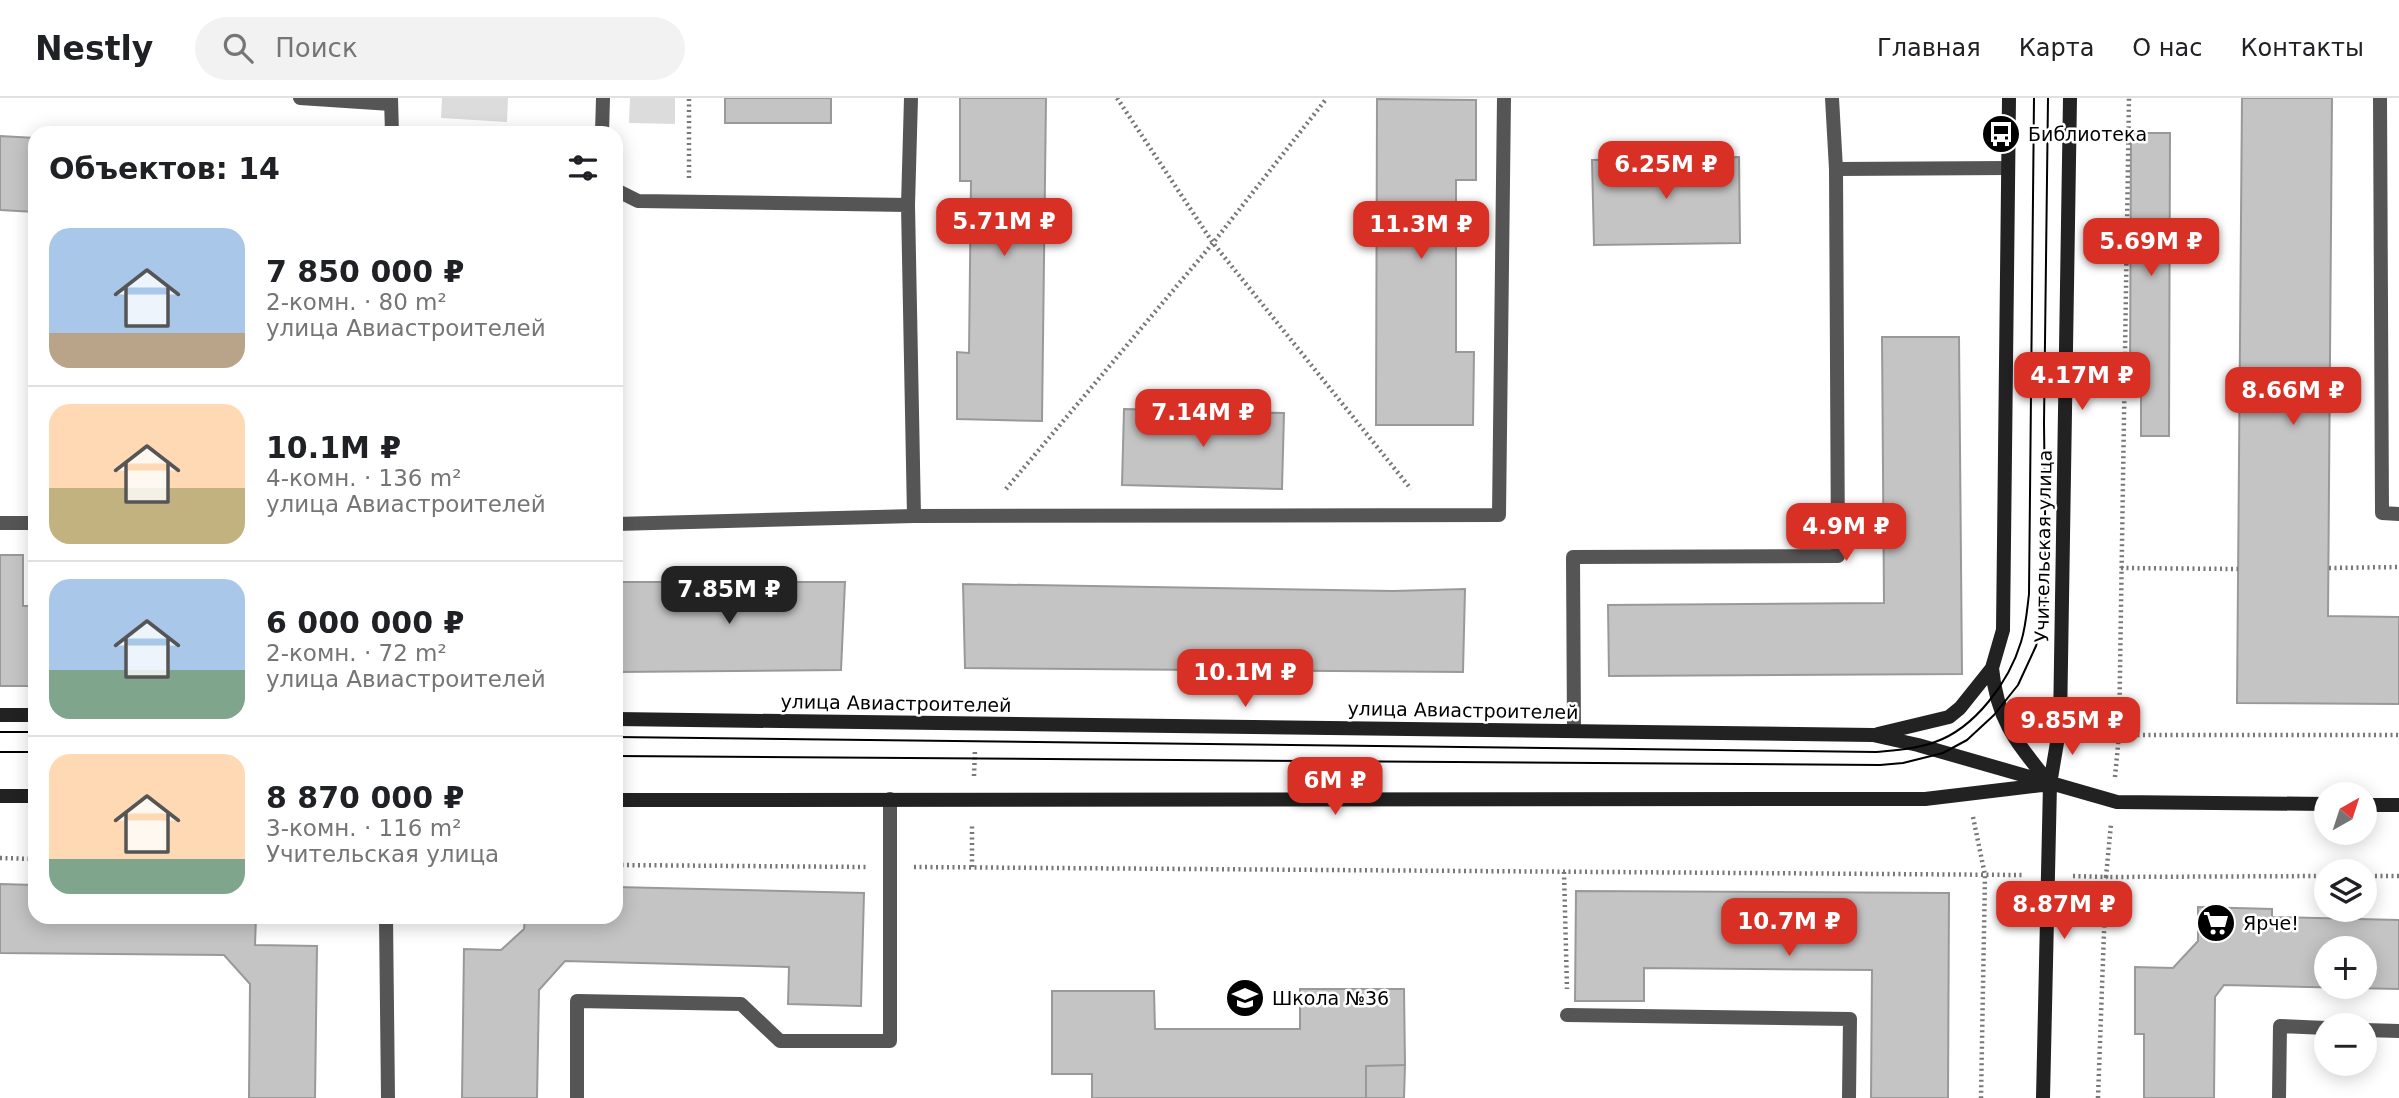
<!DOCTYPE html>
<html lang="ru">
<head>
<meta charset="utf-8">
<style>
	:root { --surface:#fff; --page:#f2f2f2; --text:#202124; --muted:#757577; --line:#e0e0e0; --accent:#d93025 }
	body { margin:0; font-family:"DejaVu Sans",sans-serif; background:var(--page); color:var(--text); height:100vh; display:flex; flex-direction:column; font-size:26px; white-space:nowrap }
	* { box-sizing:border-box; margin:0 }
	p { font-size:23px; color:var(--muted) }
	.icon { flex:none; width:38px; height:38px; fill:none; stroke:currentColor; stroke-width:2; stroke-linecap:round; stroke-linejoin:round }
	.map { position:relative; flex:1; overflow:hidden }
	.drawer { position:absolute; left:28px; top:28px; width:595px; height:798px; display:flex; flex-direction:column; background:var(--surface); border-radius:21px; box-shadow:0 4px 18px #0003 }
	.drawer>* { flex:none }
	.needle { width:46px; rotate:39deg }
	.tools { position:absolute; left:2314px; top:684px; display:grid; gap:14px }
	.tools a { display:grid; place-items:center; width:63px; height:63px; border-radius:50%; background:var(--surface); box-shadow:0 4px 18px #0003; font-size:35px }
	.price { position:absolute; translate:-50% -60px; padding:0 16px; border-radius:14px; background:var(--accent); color:#fff; font-size:23px; line-height:46px; filter:drop-shadow(0 2px 4px #0008) }
	.price::after { content:''; position:absolute; left:50%; top:42px; width:21px; height:16px; margin-left:-10px; background:inherit; clip-path:polygon(0 0,100% 0,50% 100%) }
	.price.active { background:#222; color:#fff }
	ul { padding:0; list-style:none }
	li { display:flex; align-items:center; gap:21px; height:175px; padding:0 21px }
	li+li { border-top:2px solid var(--line) }
	li span { display:grid; place-items:center; flex:none; width:196px; height:140px; border-radius:21px; color:#555 }
	li>.icon { margin-inline-start:auto }
	span .icon { width:84px; height:84px; fill:#fffc; stroke-width:1 }
	li b { font-size:30px }
	h2 { display:flex; justify-content:space-between; align-items:center; height:84px; padding:0 21px; font-size:30px }
	header { display:flex; align-items:center; gap:42px; box-sizing:border-box; height:98px; padding:0 35px; background:var(--surface); border-bottom:2px solid var(--line) }
	header strong { font-size:33px }
	nav { display:flex; gap:38px; margin-inline-start:auto; font-size:24px }
	.search { width:490px; height:63px; background:var(--page); display:flex; align-items:center; gap:18px; box-sizing:border-box; padding:0 24px; border-radius:38px; color:var(--muted); font-size:26px }
	.map>svg:first-child { display:block }
	.green { fill:#dcdcdc }
	.building { fill:#c4c4c4; stroke:#999; stroke-width:2; fill-rule:evenodd }
	.lines { fill:none; stroke-linecap:round; stroke-linejoin:round }
	.path { stroke:#777; stroke-width:4.5; stroke-dasharray:2 3.5; stroke-linecap:butt }
	.lane { stroke:#555; stroke-width:14 }
	.street { stroke:#555; stroke-width:14 }
	.secondary { stroke:#222; stroke-width:14 }
	.tram { stroke:#000; stroke-width:2 }
	.labels { text-anchor:middle; stroke-width:5; stroke-linejoin:round; paint-order:stroke }
	.poi-label { font-size:19px; fill:#000; stroke:#fff; text-anchor:start }
	.street-label { font-size:19px; fill:#000; stroke:#fff }
</style>
</head>
<body>
<header>
<strong>Nestly</strong>
<div class="search"><svg class="icon" aria-label="search" viewBox="0 0 24 24"><circle cx="10" cy="10" r="6"/><path d="M15 15l6 6"/></svg>Поиск</div>
<nav><a>Главная</a><a>Карта</a><a>О нас</a><a>Контакты</a></nav>
</header>
<div class="map">
<svg width="2399" height="1000" viewBox="0 0 2399 1000">
	<rect width="100%" height="100%" fill="#fff"/>
	<path class="green" d="M442 0H508L507 24 441 20Z
		M630 0H675V26L629 25Z"/>
	<path class="building" d="M725 0H831V25H725Z
		M960 0H1046L1042 323 957 321V254L969 255 971 83H960Z
		M2242 0H2332L2328 518 2399 519V606L2237 605Z
		M1377 1 1476 2V82H1456V254H1474L1473 327H1376Z
		M2131 35H2170L2169 338H2141V285H2130Z
		M0 38 35 40V114L0 112Z
		M1739 59 1740 145 1594 147 1592 62Z
		M1882 239H1959L1962 576 1609 578 1608 507 1884 505Z
		M1124 311 1284 315 1282 391 1122 387Z
		M0 457H23V508H35V588H0Z
		M616 484H845L841 572 616 574Z
		M963 486 1393 493 1465 491 1463 574 965 570Z
		M0 786 35 787V819H256L255 847 317 848 315 1000H249L250 886 224 857 0 855Z
		M616 789 864 795 861 908 788 906 789 869 565 863 539 892 537 1000H462L464 851 501 852 524 831 525 819H616Z
		M1576 793 1949 795 1948 1000H1871L1872 872 1644 870V903H1575Z
		M2198 809 2272 811V819L2399 822V891L2224 887 2215 899 2214 1000H2144V936H2135V869L2173 870 2198 843ZM2326 850H2364V889H2326Z
		M1300 891H1404L1405 967 1366 968V1000H1092V976H1052V893H1154L1155 931H1300Z
		M1405 967 1404 1000H1366V968Z"/>
	<g class="lines">
		<path class="path" d="M1117 0 1213 145 1411 391
			M689 80V0
			M1006 391 1213 145 1327 0
			M2121 470 2238 471
			M2329 470 2399 469
			M2083 631 2119 637H2399
			M974 678 975 651
			M2115 679 2119 637 2129 0
			M1973 719 1985 777 1981 1000
			M0 760 35 761
			M616 767 867 769
			M914 769 2022 777
			M972 769V725
			M1564 774 1567 891
			M2073 778 2106 779 2111 726
			M2364 778H2399
			M2098 1000 2106 779 2326 778"/>
		<path class="lane" d="M300 0 391 6
			M1832 0 1836 71
			M2380 0 2382 415 2399 416
			M602 35 603 0
			M616 92 638 103 908 107 911 0
			M914 418 1499 417 1504 0
			M0 425H35
			M616 426 914 418 908 107
			M1574 633 1573 459 1838 458 1836 71 2008 70
			M1567 917 1850 921 1849 1000
			M2364 932 2399 933
			M577 1000V903L741 906 780 943H890V701
			M2279 1000 2280 928 2326 930"/>
		<path class="street" d="M391 0 392 35
			M386 819 388 1000"/>
		<path class="secondary" d="M1992 570C1997 624 2018 646 2050 686
			M0 617H35
			M616 621 1873 637 1918 647 2117 704 2326 706
			M1878 636 1949 619 1960 610 1992 570 2003 532 2009 0
			M0 698H35
			M616 702 1925 701 2042 687
			M2364 707H2399
			M2043 1000 2050 686 2060 627 2070 0"/>
		<path class="tram" d="M0 634H35
			M616 639 1876 654C1896 652 1916 651 1935 644 1975 630 2009 584 2021 544 2026 528 2027 512 2029 496L2034 0
			M0 654H35
			M616 658 1880 667 1903 665 1943 655 1967 642 1994 617 2018 587 2036 548 2042 523 2046 497 2044 325 2048 0"/>
	</g>
	<defs>
		<symbol id="bus-disc" viewBox="-11 -11 22 22"><circle r="9.5" fill="#000" stroke="#fff"/><path d="M-5-6H5V4H4V6H2V4H-2V6H-4V4H-5ZM-3.5-4V0h7V-4ZM-3.5 1.2v1.5H-2V1.2ZM2 1.2v1.5H3.5V1.2Z" fill="#fff"/></symbol>
		<symbol id="supermarket-disc" viewBox="-11 -11 22 22"><circle r="9.5" fill="#000" stroke="#fff"/><path d="M-6-5.5h2.5l.6 2H6L4.5 2H-2.5L-4.4-4H-6ZM-1.5 3.2a1.3 1.3 0 1 0 .1 0ZM3 3.2a1.3 1.3 0 1 0 .1 0Z" fill="#fff"/></symbol>
		<symbol id="school-disc" viewBox="-11 -11 22 22"><circle r="9.5" fill="#000" stroke="#fff"/><path d="M0-5L7-2L0 1L-7-2ZM-4 1L0 2.5L4 1V4Q0 6-4 4Z" fill="#fff"/></symbol>
	</defs>
	<g fill-rule="evenodd">
		<use href="#bus-disc" x="1979" y="14" width="44" height="44"/>
		<use href="#supermarket-disc" x="2194" y="803" width="44" height="44"/>
		<use href="#school-disc" x="1223" y="878" width="44" height="44"/>
	</g>
	<g class="labels">
		<g class="poi-label">
			<text x="2028" y="43">Библиотека</text>
			<text x="2243" y="832">Ярче!</text>
			<text x="1272" y="907">Школа №36</text>
		</g>
		<g class="street-label">
			<text transform="translate(2043 448) rotate(-89)" y="7">Учительская улица</text>
			<text transform="translate(896 605) rotate(1)" y="7">улица Авиастроителей</text>
			<text transform="translate(1463 612) rotate(1)" y="7">улица Авиастроителей</text>
		</g>
	</g>
</svg>
<div class="tools">
<a><svg class="needle" viewBox="-14 -14 28 28"><path d="M0-13l5 13h-10z" fill="#e53935"/><path d="M0 13l5-13h-10z" fill="#757577"/></svg></a>
<a><svg class="icon" aria-label="layers" viewBox="0 0 24 24"><path d="M12 4l9 5-9 5-9-5zM3 14l9 5 9-5"/></svg></a>
<a>+</a>
<a>−</a>
</div>
<b class="price" style="left:1666px;top:103px">6.25M ₽</b>
<b class="price" style="left:1004px;top:160px">5.71M ₽</b>
<b class="price" style="left:1421px;top:163px">11.3M ₽</b>
<b class="price" style="left:2151px;top:180px">5.69M ₽</b>
<b class="price" style="left:2082px;top:314px">4.17M ₽</b>
<b class="price" style="left:2293px;top:329px">8.66M ₽</b>
<b class="price" style="left:1203px;top:351px">7.14M ₽</b>
<b class="price" style="left:1846px;top:465px">4.9M ₽</b>
<b class="price active" style="left:729px;top:528px">7.85M ₽</b>
<b class="price" style="left:1245px;top:611px">10.1M ₽</b>
<b class="price" style="left:2072px;top:659px">9.85M ₽</b>
<b class="price" style="left:1335px;top:719px">6M ₽</b>
<b class="price" style="left:2064px;top:843px">8.87M ₽</b>
<b class="price" style="left:1789px;top:860px">10.7M ₽</b>
<section class="drawer">
<h2>Объектов: 14<svg class="icon" aria-label="filters" viewBox="0 0 24 24"><path d="M4 7h16M4 17h16"/><circle cx="9" cy="7" r="2"/><circle cx="15" cy="17" r="2"/></svg></h2>
<ul>
<li><span style="background:linear-gradient(#a9c7e8 75%,#b9a48a 0)"><svg class="icon" aria-label="home" viewBox="0 0 24 24"><path d="M3 11l9-7 9 7M6 9v11h12V9"/></svg></span><div><b>7 850 000 ₽</b><p>2-комн. · 80 m²</p><p>улица Авиастроителей</p></div></li>
<li><span style="background:linear-gradient(#ffd9b3 60%,#c2b280 0)"><svg class="icon" aria-label="home" viewBox="0 0 24 24"><path d="M3 11l9-7 9 7M6 9v11h12V9"/></svg></span><div><b>10.1M ₽</b><p>4-комн. · 136 m²</p><p>улица Авиастроителей</p></div></li>
<li><span style="background:linear-gradient(#a9c7e8 65%,#7fa58c 0)"><svg class="icon" aria-label="home" viewBox="0 0 24 24"><path d="M3 11l9-7 9 7M6 9v11h12V9"/></svg></span><div><b>6 000 000 ₽</b><p>2-комн. · 72 m²</p><p>улица Авиастроителей</p></div></li>
<li><span style="background:linear-gradient(#ffd9b3 75%,#7fa58c 0)"><svg class="icon" aria-label="home" viewBox="0 0 24 24"><path d="M3 11l9-7 9 7M6 9v11h12V9"/></svg></span><div><b>8 870 000 ₽</b><p>3-комн. · 116 m²</p><p>Учительская улица</p></div></li>
</ul>
</section>
</div>
</body>
</html>
